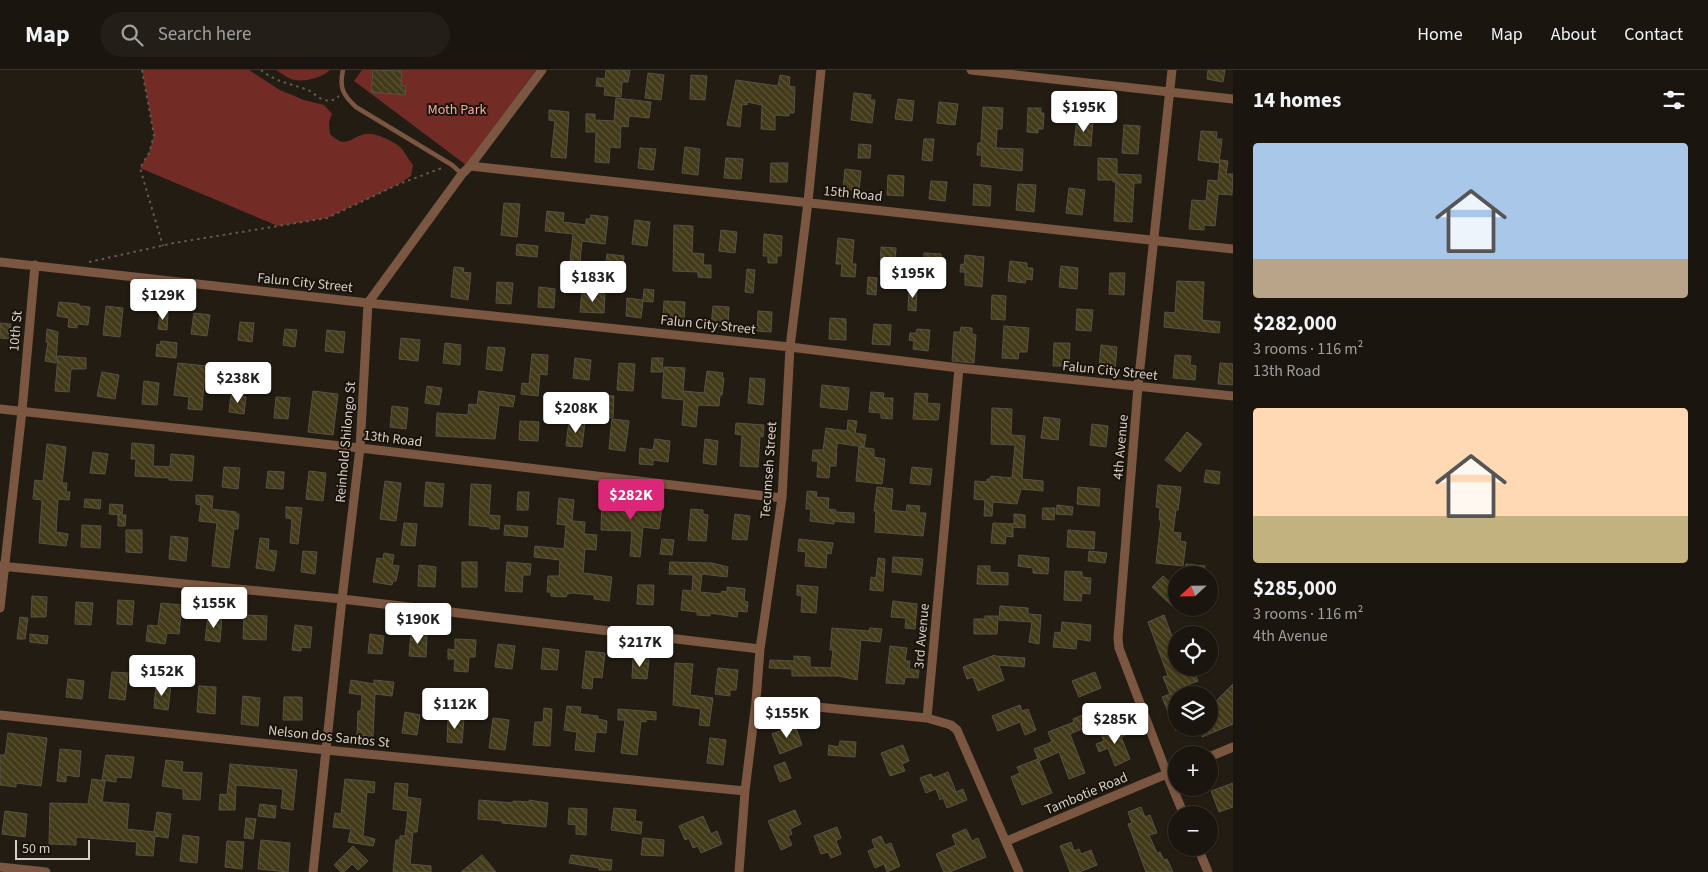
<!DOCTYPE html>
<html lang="en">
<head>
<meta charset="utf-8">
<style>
	:root { --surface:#1a150e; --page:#231e17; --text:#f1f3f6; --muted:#9f9f9e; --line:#38342e; --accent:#db2777 }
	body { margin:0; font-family:"Source Sans 3",sans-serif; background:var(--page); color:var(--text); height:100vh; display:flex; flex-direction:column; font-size:19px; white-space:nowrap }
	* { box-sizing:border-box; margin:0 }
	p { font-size:16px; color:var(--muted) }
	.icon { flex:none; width:28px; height:28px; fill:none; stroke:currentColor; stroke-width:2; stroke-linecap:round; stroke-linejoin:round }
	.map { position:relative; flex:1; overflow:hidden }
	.side { display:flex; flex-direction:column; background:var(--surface); width:475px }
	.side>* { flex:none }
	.needle { width:32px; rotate:248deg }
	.fabs { position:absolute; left:1168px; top:496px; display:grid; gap:10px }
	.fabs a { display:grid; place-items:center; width:50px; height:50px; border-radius:50%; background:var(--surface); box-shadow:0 1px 4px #0004,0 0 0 1px var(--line); font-size:25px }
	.scale { position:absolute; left:15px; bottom:12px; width:75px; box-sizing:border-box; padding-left:5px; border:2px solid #d5d0ca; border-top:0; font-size:14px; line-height:18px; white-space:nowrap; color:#d5d0ca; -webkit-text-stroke:4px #1a130a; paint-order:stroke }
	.price { position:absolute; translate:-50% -42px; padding:0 11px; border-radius:5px; background:#fff; color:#222; font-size:16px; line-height:32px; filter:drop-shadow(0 1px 2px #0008) }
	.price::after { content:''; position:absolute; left:50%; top:30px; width:15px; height:11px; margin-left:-8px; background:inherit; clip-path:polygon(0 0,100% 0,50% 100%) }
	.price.on { background:var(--accent); color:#fff }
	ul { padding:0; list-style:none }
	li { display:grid; align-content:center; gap:10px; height:265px; padding:0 20px }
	li span { display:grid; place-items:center; height:155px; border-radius:5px; color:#555 }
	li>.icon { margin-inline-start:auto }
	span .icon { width:90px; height:90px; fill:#fffc; stroke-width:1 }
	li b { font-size:21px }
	h2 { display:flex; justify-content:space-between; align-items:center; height:60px; padding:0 20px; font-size:21px }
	header { display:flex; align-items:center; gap:30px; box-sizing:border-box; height:70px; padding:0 25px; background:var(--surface); border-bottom:1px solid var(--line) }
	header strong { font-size:24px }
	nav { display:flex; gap:28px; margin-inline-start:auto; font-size:18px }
	.search { width:350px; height:45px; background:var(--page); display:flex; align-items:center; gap:12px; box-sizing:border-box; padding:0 18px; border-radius:28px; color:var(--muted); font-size:19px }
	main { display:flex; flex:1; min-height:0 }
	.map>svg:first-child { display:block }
	.green { fill:#722b25 }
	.building { fill:url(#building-back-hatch); stroke:#555246 }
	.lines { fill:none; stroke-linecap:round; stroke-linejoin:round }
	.path { stroke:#615b53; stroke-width:2; stroke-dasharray:2.5 4; stroke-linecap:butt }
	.lane { stroke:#7b5641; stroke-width:4.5 }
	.street { stroke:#7b5641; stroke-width:9 }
	.labels { text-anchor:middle; stroke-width:4; stroke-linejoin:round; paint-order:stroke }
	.park-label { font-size:14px; fill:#f9a99f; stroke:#1a130a }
	.street-label { font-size:14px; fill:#d5d0ca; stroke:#1a130a }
</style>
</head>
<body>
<header>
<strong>Map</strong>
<div class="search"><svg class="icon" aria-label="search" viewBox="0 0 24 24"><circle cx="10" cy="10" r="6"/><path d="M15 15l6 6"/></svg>Search here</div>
<nav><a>Home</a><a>Map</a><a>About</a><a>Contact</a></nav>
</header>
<main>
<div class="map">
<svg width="1233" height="802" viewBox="0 0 1233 802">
	<defs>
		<pattern id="building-back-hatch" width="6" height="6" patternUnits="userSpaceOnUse" patternTransform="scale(1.25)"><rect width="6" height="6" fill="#423a18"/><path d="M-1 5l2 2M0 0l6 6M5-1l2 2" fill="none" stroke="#5c5538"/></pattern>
	</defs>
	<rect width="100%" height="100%" fill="#231c13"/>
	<path class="green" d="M142 0H249L280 20 304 30 324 35 332 44 329 52 330 64C347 80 350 67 365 64 375 62 391 70 399 76 404 80 408 89 413 95L411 106 399 114 327 148 278 156 140 98 149 83 154 65Z
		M276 0H330C322 8 302 13 291 9 286 7 281 3 276 0Z
		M362 0H536L466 95 354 11Z"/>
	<path class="building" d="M373 0 402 1 401 16H406L405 25 371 22Z
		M606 0H630L628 12H622L621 27 604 25 605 17 596 16 597 8 605 9Z
		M1208 0H1225L1223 12 1207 9Z
		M648 3 664 5 661 30 645 28Z
		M691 5 707 6 705 30 690 29Z
		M780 5 790 7 789 16 795 17 794 43H789V46L775 45V60L761 59 762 35 747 32V35L742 34 740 57 727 55 736 10 778 16Z
		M854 23 871 25 870 30H875L872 53 851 50Z
		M616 28 651 32 649 48 629 46 628 57 621 56 620 78 610 77 609 93 595 92 596 62H586V44H595V50L614 51Z
		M898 29 914 31 912 51 895 49Z
		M939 32 958 34 955 55 937 53Z
		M983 37 1003 38 1002 59H997L996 78 1023 79 1022 101 981 96 982 85H977L978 73H981Z
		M1028 38H1041V43H1044L1043 59H1038V63L1027 62Z
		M549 40 569 42 566 88 551 87 555 51 549 50Z
		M1077 49 1093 50 1091 76 1074 75Z
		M1124 55 1140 56 1138 84 1122 83Z
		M1201 61 1217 62 1216 69H1222L1219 93 1198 90Z
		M924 69H934L932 91 922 90Z
		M859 74 871 75 870 88H858Z
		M685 77 700 79 698 105 682 103Z
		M640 78 656 79 653 100 638 98Z
		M726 88 743 89 741 109 724 108Z
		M1098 88 1117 89V104L1141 105V113H1134L1132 152 1114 151 1116 112H1113V110H1098Z
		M1220 90 1228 91 1226 104H1233L1232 125 1218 124 1215 156 1204 155V160L1189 159 1192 130 1206 131 1208 110 1218 111Z
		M771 93H788L787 112H770Z
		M845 99 861 101 859 121 843 119Z
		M888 105 904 106 903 126 887 125Z
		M931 111 947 112 945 131 929 129Z
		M974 114 991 116 990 136 973 135Z
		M1018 114 1036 115 1034 142 1016 140Z
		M1069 118 1085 120 1082 145 1066 143Z
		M504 133 520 134 517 167 501 165Z
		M547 141 564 143 563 152 586 155V149H590L591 145 608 147 605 174 582 171 580 192 570 191 573 164 545 161Z
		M635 150 650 152 647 176 632 174Z
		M674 155 693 156 692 183 704 184 703 195H711V208L698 207V202L673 201Z
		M721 160 737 162 735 183 719 181Z
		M764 164 782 166 781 186H777V193H768V186H763Z
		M838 168 854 170 852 194H856L855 207 841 206 842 194H836Z
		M517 174 538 176 537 187 516 185Z
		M881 177 896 178 894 205H880Z
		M924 183 941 184 940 204 923 203Z
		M607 184 624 186 622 208 604 205Z
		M965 185 984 187 982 217 965 215V202H960L961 194 964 195Z
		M1010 191 1027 193V198H1033L1032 210 1026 209 1025 213 1008 211Z
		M1061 196 1078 198 1077 219 1059 217Z
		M454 197 464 198 463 202 471 203 468 230 451 227Z
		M747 199 755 200 753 223 745 222Z
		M1110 203H1125L1124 225 1109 224Z
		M868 207 877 208 876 225 867 224Z
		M1177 211 1204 212 1202 250 1220 252 1219 263 1164 257 1165 242 1175 243Z
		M497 212 513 213 511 234 496 233Z
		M539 217 555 219 554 238 538 237Z
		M909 218H917L916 241 908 240Z
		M644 219 654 220 653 232 643 231 641 248 626 246 627 228 643 230Z
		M582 222 605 224 604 243 580 242Z
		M992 225 1006 226 1005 250 991 249Z
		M664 231 685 232 684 252 663 250Z
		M59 232 79 234V236L90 237 88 255 77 254V258L68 257 69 248 57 246Z
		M106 236 123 238 120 267 103 265Z
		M713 236 729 237 728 257 711 256Z
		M1077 239 1093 240 1091 261 1076 260Z
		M758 241 772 242 771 262 757 261Z
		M160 242 168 243 167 260 158 259Z
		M194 243 210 245 207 266 191 264Z
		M830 248 846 249V270L829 269Z
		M240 252 254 253 252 272 238 270Z
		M0 253 11 254 10 269 0 268Z
		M874 254 891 255 890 275 872 274Z
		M1004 256 1029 258 1027 282H1019L1018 289 1002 288Z
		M961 257 972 258V264L976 265 974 293 952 291 954 262H960Z
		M47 259 58 262 56 293 45 291 48 272H46Z
		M285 259 297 260 295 277 283 275Z
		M917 259 930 260 928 281 913 279 914 271 909 270 910 263H916Z
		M327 260 345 262 343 283 325 281Z
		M401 268 420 270 418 291 399 289Z
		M161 271 177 273 176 288 156 286 157 274 160 275Z
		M445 273 461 275 460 295 443 293Z
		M1054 273H1070L1069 296H1053Z
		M1101 275 1117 277 1115 300 1099 298Z
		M488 277 505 278 502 301 486 299Z
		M532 284 548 285 547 305 540 304 538 326 521 324 522 313 529 314Z
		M1175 285 1191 286 1190 295 1196 296 1195 310 1173 308Z
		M58 286 86 288V299H71L69 322 55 321Z
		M575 288 591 290 589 310 573 308Z
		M652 288H663L662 302H651Z
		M178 293 216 297 214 313 204 312 202 340 188 339 189 327 174 325Z
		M619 293 635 294 633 321 617 320Z
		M1220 293 1233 294V315L1218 314Z
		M664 297 685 298 683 321 704 323 707 301 723 303 722 307 724 308 722 325H720L719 336 698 335 696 357 682 355 684 330 662 328Z
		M102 302 119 305 115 329 97 326Z
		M750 308 765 309 763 335 748 333Z
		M144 311 159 313 157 335 142 334Z
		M822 315 849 318 847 340 820 337Z
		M427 316 442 318 439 335 425 333Z
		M313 321 338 324 333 365 308 362Z
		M479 321 515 326 513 337 499 335 495 369 436 366 437 343 468 345 469 334 477 335Z
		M871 322 884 323 883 328H893L892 349 881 348V343L869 342Z
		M915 323 928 324 927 333 940 334 938 350 913 349Z
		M231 325 246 327 244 344 229 342Z
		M596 325 614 326 613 348 594 346Z
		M276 327 290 328 288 349 274 348Z
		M392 336 408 338 406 359 390 357Z
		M992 338 1012 339 1011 365 1025 366 1022 409 1043 411V421L1021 419 1017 434 993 432 992 446H984L985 430 974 429 975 411 987 412V409H990L991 406 1012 408 1015 375 991 374Z
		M1044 347 1060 349 1058 370 1041 368Z
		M612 349 629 351 625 381 609 379Z
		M848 350 857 351 855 363 866 365 864 377 837 373 836 396H830L829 408 817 407 818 391H812L813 380H823L826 358 847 361Z
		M520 351 539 352 538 371 519 370Z
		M569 351 585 352 582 377 566 376Z
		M736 353 764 355 763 367 760 366 758 397 740 396 742 365 735 364Z
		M1092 354 1108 356 1106 377 1090 375Z
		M1187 362 1202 374 1180 402 1165 390Z
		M655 369 670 371 668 392 653 390V395L639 394 640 378 653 380Z
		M705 369 718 371 716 395 703 393Z
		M132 373 154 375 153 396 170 397 171 384 194 386 192 411 169 410V408L135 406 136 389H131Z
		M47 374 66 377 62 413H67L66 422H70L69 430 58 429 56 462 68 464 66 476 39 473 42 430 33 429 35 410 43 411Z
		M859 377 874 379V387L885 389 882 414 856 411Z
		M93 382 108 384 105 404 90 403Z
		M224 397 240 398 238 419 222 417Z
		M912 397 932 399 930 415 910 413Z
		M1206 400 1220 402 1219 414 1204 412Z
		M268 401 284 402 283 419 266 418Z
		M309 401 326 403 323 431 306 429Z
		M385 411 401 413 396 451 380 449Z
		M426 412 444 414 442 437 424 436Z
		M471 414 491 415 489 445 500 446 499 459H490V457L469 455Z
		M1158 415 1181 417 1178 440H1176L1173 462 1181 463 1180 471 1186 472 1183 496 1156 493 1161 450H1159L1160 438 1156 437Z
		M877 417 893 419 891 440 906 442 907 435 920 436 919 443H926L923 466 875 462 876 441H874Z
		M1078 417 1100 419 1099 436 1077 434Z
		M807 421 817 422 816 427 829 428 828 439 836 440 835 442 854 443V453L834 451V454L810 451 811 439H806Z
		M518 422H529L528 440H517Z
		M196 425 213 426 212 439 236 442V444H239L238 459H234L229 498 212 496 217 453 199 451 201 435 196 434Z
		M559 428 574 430 572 451 585 452 584 464 597 465 596 480 585 479 583 503 612 507 609 531 594 529V525L573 523 567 524 566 527 551 526V522H547L548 506H559L560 490 534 487 535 476 564 479 566 455 557 454Z
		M85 429 101 430 100 439 84 437Z
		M602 432 622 433V434L647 437V435L662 437 659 459 643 457 640 487 630 486 632 461 601 460Z
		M110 434 123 435 122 445H126L125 456H118V445H120L109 444Z
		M1057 435 1073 437 1072 445 1056 444Z
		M286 437 302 438 298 474 290 473 292 449 286 448Z
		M1043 438H1055L1054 450 1042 449Z
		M691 439 703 440V444L708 445 706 471 688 470Z
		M735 444 750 446 747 470 732 469Z
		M1014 444 1025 445V458L1013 457V467L1006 466 1005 474 991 473 993 453 1014 454Z
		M404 453 417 454 415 476 401 475Z
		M82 455 101 456 100 478 81 477Z
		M505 455 528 457 527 467 504 465Z
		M126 460H142V483L126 482Z
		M1068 460 1095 462 1094 479 1067 477Z
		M171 466 188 468 186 491 169 489Z
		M260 468 269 469 268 480 277 481 274 501 256 498Z
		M662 469 674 470 672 485 660 484Z
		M799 469 833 473 831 484 827 483 826 498 805 496 806 482 798 481Z
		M303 481 317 482 315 504 301 502Z
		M1089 481 1107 483 1105 493 1088 491Z
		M384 483 394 485 392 495 399 496 396 511H393L392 515 373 512 377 488 383 489Z
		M1019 485 1049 488 1048 504 1033 503V498L1018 496Z
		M893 487 923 489 921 505 892 502Z
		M878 488 885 489 883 521 870 520 871 507 876 508Z
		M462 492H477V517H462Z
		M507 492 531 494 530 505H523L522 522 505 521Z
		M670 492 712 493 728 497 727 507 702 504 700 522 721 524 722 521 727 522V517L745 519 744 531 748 532 747 542 738 541 737 547 710 543V546L697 545V542L681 540 683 520 692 521 693 505 669 504Z
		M1186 494 1205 496 1204 504 1185 502Z
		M419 495 436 497 435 517 418 516Z
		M978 496H990V502L1008 503V515L977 514Z
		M1065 501 1082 502V507L1091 508 1090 524 1082 523 1081 531 1064 530Z
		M1163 506 1176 518V532L1172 536 1152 517Z
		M638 515H654L653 535 637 534Z
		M797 515 818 517 816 543 801 542 802 526 797 525Z
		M32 526 47 527 46 547H31Z
		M118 530 134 531 132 555 117 554Z
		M893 531 917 534 915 559 905 558 906 548 891 547Z
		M76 532 93 533 91 555 75 554Z
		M161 533 182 535 179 564 167 563 165 574 146 571 148 555 158 556Z
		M1000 536 1028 538V544L1041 545 1039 574 1029 572 1032 552 999 550Z
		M244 545 267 546 266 570 243 569Z
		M1164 545 1176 577V598H1193L1198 611 1187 615 1191 625H1176V661L1162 627 1170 624 1163 607 1168 606 1148 552Z
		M208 546 222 547 220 572 205 570Z
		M985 546H998L997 564H974V549H985Z
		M20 547 28 548 25 569H17Z
		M1062 552 1091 555 1090 571 1077 569 1076 579 1053 577 1055 562 1061 563Z
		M295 555 312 557 310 578 301 577V581L292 580Z
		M832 558 869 561 870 558 882 559 880 572 861 570 857 610 839 606H792V599L769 598 770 590 794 591V586L810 587V597L831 598 833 580H830Z
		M411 562 427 563 426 587 409 586Z
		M30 564 48 566 47 574 30 572Z
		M370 564 384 566 382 584 368 583Z
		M455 569 476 570 475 587H469L468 602 454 601 455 589H448V579L455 580Z
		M498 574 515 576 512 599 495 597Z
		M890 576 907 578 905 591H910L909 599 919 600 918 608 905 607 904 614 886 613Z
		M543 578 559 580 557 600 541 599Z
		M586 581 605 583 602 608 593 607 592 619 582 618Z
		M995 585V586L1025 588 1024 597 999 595 1004 610 978 621 973 607 967 609 963 597Z
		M633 588 649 589 647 609 632 608Z
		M675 593 693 594 690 625 713 628 709 656 699 655 701 639 673 635Z
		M718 598 738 600 736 620H730V626L715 624Z
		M112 602 128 603 125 630 109 628Z
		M1095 602 1101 618 1079 627 1072 611Z
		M68 609 84 611 82 629 66 627Z
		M351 610 374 614V610L394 612 392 626 375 624 373 666H357L358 641H361L362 625 349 623Z
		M156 614 171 615 168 640 154 638Z
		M1233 614V654L1202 667 1198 658H1209V638Z
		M199 616 216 617 215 644 197 642Z
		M243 626 260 628 258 656 241 654Z
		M284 627H302V650H283Z
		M1020 635 1022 641 1028 639 1036 660 1025 665 1020 652 998 661 992 646Z
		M567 636 581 637 580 644 598 646V649L607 651 606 663 596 662 594 682 575 680 577 662 564 660Z
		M544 638 552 639 550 676 533 675 535 652H543Z
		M618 639 656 642V650L646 649V652L641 651 637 685 621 683 625 650H618Z
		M405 642 420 645 417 665 402 663Z
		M1087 643 1090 651 1080 655 1082 659 1070 664 1085 703 1069 709 1059 682 1039 691 1034 679 1052 672 1048 662 1074 652 1073 649Z
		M448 647 464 648 462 673 447 672Z
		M493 648 509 650 505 680 489 678Z
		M795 655 802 675 780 684 772 664Z
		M1122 655 1126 665 1121 667 1130 689 1115 696 1108 678 1099 682 1096 674 1104 671 1101 664Z
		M8 663 47 668 41 716 16 713V717L0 715V685H5Z
		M710 668 726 670 723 695 707 693Z
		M840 671 856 672 855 687 828 685 829 675 839 677Z
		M903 675 909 691 902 694 905 701 890 706 881 683Z
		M60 679 81 681 79 707 66 705V712L57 711Z
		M106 685 134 687 131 708 116 707V712L102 710Z
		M1038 689 1052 723 1022 735 1011 707 1020 703 1017 697Z
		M166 690 183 692 182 702 202 703 200 730 183 729V719L162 716Z
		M785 692 791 708 780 712 774 696Z
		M230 694 297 700 293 740 281 738 283 719 236 715 235 740H219L220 724 227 725Z
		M948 702 956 722 963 719 967 730 947 738 943 728 940 730 936 719 926 723 920 708 931 704 933 708Z
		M92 709 105 711 102 732 129 734 127 759 154 762 157 742 171 744 168 768 155 766 153 786 136 785 137 772 76 767V775L49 774 50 733 88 734Z
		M345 709 375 712 374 723 367 722 363 766 375 769 373 776 348 772 351 759 333 757 335 743 341 744Z
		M395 713 408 714 407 727 421 729 417 762H413L410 794 431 796V802H393L396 770H400V766H405L408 741 393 739Z
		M1233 713V737L1219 742 1211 721Z
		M479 730 513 733V731L529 732V730L548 733 546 757 502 753V751L478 749Z
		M260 734 276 736 275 748 258 746Z
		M1141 737 1145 747 1150 745 1157 763 1149 765 1157 783 1160 782 1164 790 1167 789 1173 802H1146L1128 754 1132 753 1128 742Z
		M569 738 587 739 586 765 576 764V755L568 754Z
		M614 738 636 740 635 751 642 752 641 764 611 760Z
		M795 740 801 754 790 759 792 764 788 766 792 775 781 780 768 751Z
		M5 741 27 744 25 767 2 764Z
		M703 746 711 764 717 761 722 774 701 783 698 776 693 778 689 768 685 770 679 756Z
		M246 748 256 749 253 769 244 768Z
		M837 757 841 768 836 771 841 784 831 788 828 782 821 784 814 766Z
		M966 759 972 771 978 768 986 787 950 802H944L936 784 956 775 952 765Z
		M183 765 199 767 197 793 180 791Z
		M881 766 885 775 891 773 900 796 887 802 884 794 875 798 868 781 875 778 872 770Z
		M643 768 664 770 663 786 641 785Z
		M261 770 290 773 288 802 258 799Z
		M227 771 244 772 242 799 225 797Z
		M1071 772 1074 781 1079 779 1081 784 1091 780 1097 795 1079 802H1070L1060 776Z
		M353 776 368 791 358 800 352 794 344 802H341L334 795Z
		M482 785 496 802H461Z
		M571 785 612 790 611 800H599V798L569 793Z"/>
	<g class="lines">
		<path class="path" d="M142 0 154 65 149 83 140 98 163 176
			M261 0C275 12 292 14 308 20 314 23 319 29 325 30 331 32 335 29 339 26
			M89 192 174 173 327 148 399 114 442 98"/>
		<path class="lane" d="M343 0C339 18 343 25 356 37L452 95 462 104"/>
		<path class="street" d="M971 0 1233 29
			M1172 0 1138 316 1118 568 1119 578 1167 704 1184 745
			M470 96 1233 179
			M0 192 368 233 790 277 959 298 1233 326
			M0 339 360 378 782 428
			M0 496 342 529 760 579
			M0 538 22 341 35 195
			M756 631 927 648 951 655 957 660 1019 802
			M0 645 326 680 745 721
			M927 648 959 298
			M1209 687 1233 677
			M1007 771 1176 700
			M1198 778 1208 802
			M0 797 46 802
			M313 802 342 529 360 378 368 233 462 104 470 96 542 0
			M739 802 745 721 756 631 760 579 782 428 790 277 808 132 821 0"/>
	</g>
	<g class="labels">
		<g class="park-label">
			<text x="457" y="44">Moth Park</text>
		</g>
		<g class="street-label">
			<text transform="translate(853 123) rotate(6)" y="5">15th Road</text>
			<text transform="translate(305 212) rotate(6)" y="5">Falun City Street</text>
			<text transform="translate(708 254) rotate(6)" y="5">Falun City Street</text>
			<text transform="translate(15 261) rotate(-85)" y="5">10th St</text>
			<text transform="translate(1110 300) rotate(6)" y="5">Falun City Street</text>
			<text transform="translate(393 368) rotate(7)" y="5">13th Road</text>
			<text transform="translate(345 372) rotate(-85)" y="5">Reinhold Shilongo St</text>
			<text transform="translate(1120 377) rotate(-85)" y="5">4th Avenue</text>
			<text transform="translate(768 400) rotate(-86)" y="5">Tecumseh Street</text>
			<text transform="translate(921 566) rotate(-85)" y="5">3rd Avenue</text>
			<text transform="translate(329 666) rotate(6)" y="5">Nelson dos Santos St</text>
			<text transform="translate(1086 723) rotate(-23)" y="5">Tambotie Road</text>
		</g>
	</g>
</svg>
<div class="fabs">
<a><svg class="needle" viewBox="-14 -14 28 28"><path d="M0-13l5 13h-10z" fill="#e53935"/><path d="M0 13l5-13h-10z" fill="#9f9f9e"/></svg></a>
<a><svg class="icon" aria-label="locate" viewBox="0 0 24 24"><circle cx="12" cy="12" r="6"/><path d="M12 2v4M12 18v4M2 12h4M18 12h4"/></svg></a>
<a><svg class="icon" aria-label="layers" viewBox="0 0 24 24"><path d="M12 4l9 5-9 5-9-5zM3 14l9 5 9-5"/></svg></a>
<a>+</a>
<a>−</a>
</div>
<div class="scale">50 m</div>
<b class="price" style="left:1084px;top:63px">$195K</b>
<b class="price" style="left:913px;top:229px">$195K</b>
<b class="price" style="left:593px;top:233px">$183K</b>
<b class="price" style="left:163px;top:251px">$129K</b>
<b class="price" style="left:238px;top:334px">$238K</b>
<b class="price" style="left:576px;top:364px">$208K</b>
<b class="price on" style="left:631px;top:451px">$282K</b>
<b class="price" style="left:214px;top:559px">$155K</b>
<b class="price" style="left:418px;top:575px">$190K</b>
<b class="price" style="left:640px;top:598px">$217K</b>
<b class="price" style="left:162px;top:627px">$152K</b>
<b class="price" style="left:455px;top:660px">$112K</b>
<b class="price" style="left:787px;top:669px">$155K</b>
<b class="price" style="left:1115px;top:675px">$285K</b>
</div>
<section class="side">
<h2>14 homes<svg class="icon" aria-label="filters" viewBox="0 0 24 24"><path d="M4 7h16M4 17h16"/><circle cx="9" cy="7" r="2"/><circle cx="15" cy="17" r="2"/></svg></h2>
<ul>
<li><span style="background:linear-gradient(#a9c7e8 75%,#b9a48a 0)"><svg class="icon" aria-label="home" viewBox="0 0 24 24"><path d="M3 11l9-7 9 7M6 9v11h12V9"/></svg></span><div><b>$282,000</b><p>3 rooms · 116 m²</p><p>13th Road</p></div></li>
<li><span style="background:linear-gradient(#ffd9b3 70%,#c2b280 0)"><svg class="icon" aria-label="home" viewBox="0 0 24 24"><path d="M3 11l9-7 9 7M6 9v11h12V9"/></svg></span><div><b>$285,000</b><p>3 rooms · 116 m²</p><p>4th Avenue</p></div></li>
</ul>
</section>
</main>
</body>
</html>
